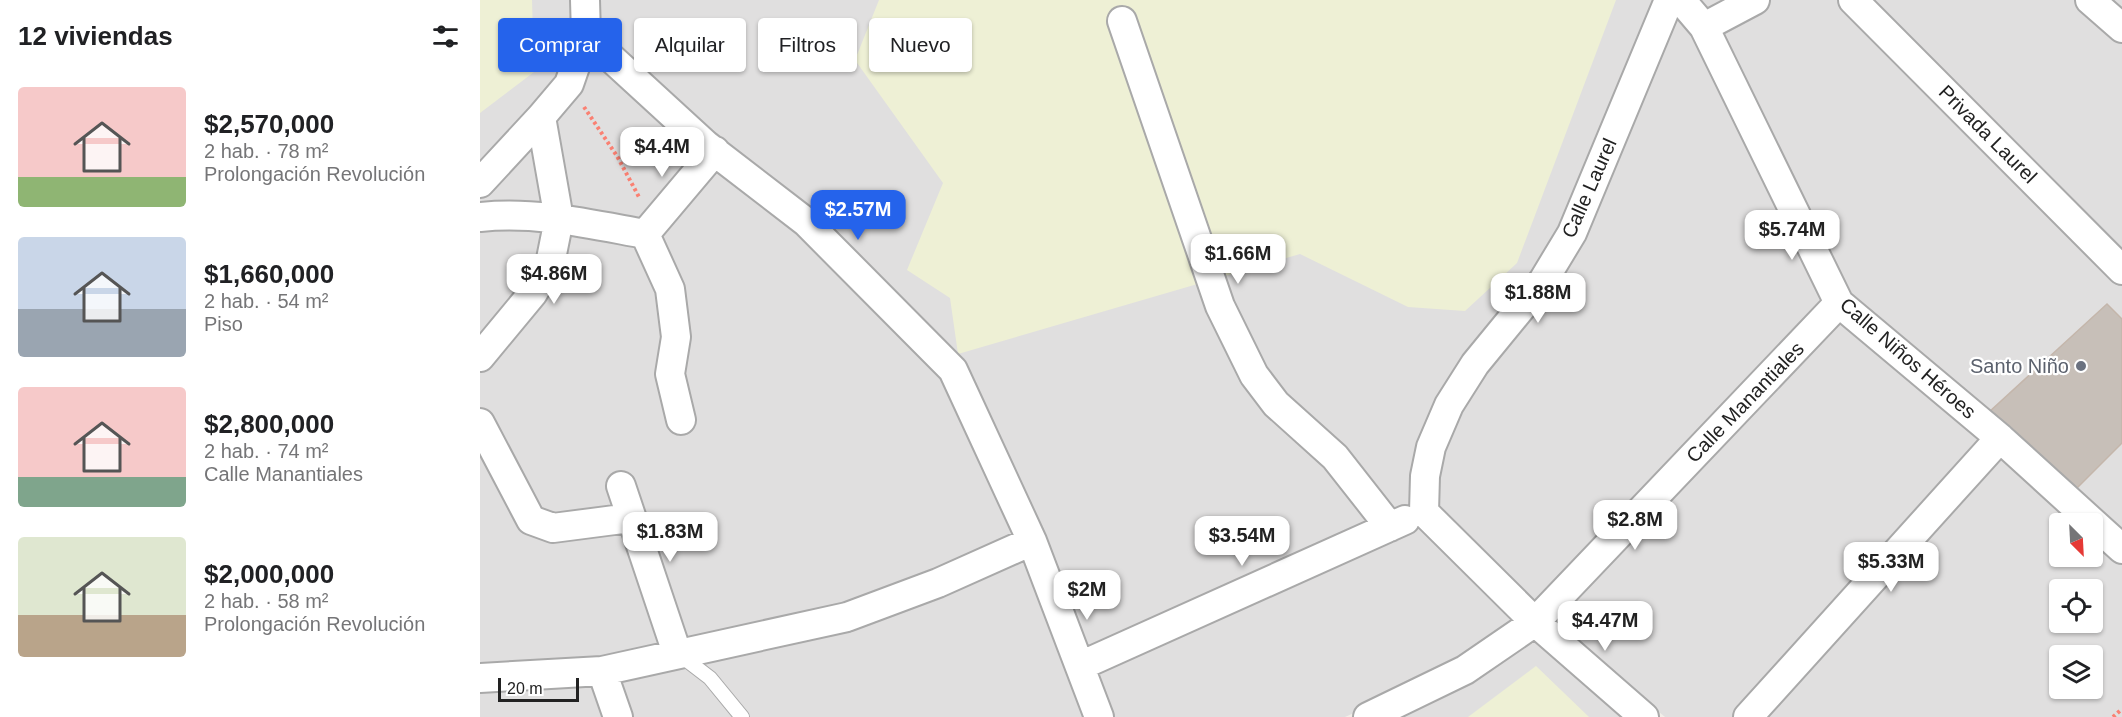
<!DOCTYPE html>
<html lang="es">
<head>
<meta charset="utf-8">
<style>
	:root { --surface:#fff; --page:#f2f2f2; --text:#202124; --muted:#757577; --accent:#2563eb }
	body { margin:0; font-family:Arial,sans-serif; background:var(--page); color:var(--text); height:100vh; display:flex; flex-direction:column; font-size:22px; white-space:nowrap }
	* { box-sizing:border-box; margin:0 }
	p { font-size:20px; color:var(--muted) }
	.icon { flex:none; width:33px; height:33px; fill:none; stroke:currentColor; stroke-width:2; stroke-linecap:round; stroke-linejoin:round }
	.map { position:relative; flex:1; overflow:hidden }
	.drawer { display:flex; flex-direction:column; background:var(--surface); width:480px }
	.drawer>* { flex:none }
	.banner { position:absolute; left:18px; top:18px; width:570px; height:54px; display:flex; gap:12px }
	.needle { width:39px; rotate:156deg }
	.controls { position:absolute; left:1569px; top:513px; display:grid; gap:12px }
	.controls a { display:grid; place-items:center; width:54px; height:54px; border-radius:6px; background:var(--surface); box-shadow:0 2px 4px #0004; font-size:30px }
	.scale { position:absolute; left:18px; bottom:15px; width:81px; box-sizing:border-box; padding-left:6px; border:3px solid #222; border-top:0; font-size:16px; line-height:21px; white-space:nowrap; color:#222; -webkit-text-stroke:4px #fff; paint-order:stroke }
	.price { position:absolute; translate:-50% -51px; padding:0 14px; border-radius:12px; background:#fff; color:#222; font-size:20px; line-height:39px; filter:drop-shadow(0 2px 3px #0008) }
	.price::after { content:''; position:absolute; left:50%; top:36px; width:18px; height:14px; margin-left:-9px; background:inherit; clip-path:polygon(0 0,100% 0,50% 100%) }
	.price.selected { background:var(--accent); color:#fff }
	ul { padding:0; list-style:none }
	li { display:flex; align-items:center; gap:18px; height:150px; padding:0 18px }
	li span { display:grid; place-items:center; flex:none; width:168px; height:120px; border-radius:6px; color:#555 }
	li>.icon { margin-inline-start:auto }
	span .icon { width:72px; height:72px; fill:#fffc; stroke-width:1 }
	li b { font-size:26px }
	h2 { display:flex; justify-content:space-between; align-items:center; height:72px; padding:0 18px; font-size:26px }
	.chip { padding:0 21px; border-radius:6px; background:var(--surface); box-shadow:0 2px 4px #0004; font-size:21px; line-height:54px }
	.chip.selected { background:var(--accent); color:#fff }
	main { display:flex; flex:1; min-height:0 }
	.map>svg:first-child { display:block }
	.residential { fill:#e0dfdf; fill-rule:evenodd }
	.farmland { fill:#eef0d5 }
	.building { fill:#c7bfb8; stroke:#c4b6ab; stroke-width:1.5 }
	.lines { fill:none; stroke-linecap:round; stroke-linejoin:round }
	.lane-casing { stroke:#a9a9a9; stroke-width:16 }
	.street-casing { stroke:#a9a9a9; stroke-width:32 }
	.path { stroke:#fa8072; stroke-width:4; stroke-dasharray:3 3; stroke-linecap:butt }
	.lane { stroke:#fff; stroke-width:14 }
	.street { stroke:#fff; stroke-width:28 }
	.worship-dot { fill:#6b7280; stroke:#fff; stroke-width:2 }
	.labels { text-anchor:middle; stroke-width:4.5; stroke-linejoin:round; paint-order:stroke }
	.street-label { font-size:20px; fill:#222; stroke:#fff }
	.worship-label { font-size:20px; fill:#5b616d; stroke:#fff; text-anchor:end }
</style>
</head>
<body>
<main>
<section class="drawer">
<h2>12 viviendas<svg class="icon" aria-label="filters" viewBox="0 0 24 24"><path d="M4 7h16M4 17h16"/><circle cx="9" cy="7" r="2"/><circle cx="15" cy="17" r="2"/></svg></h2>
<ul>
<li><span style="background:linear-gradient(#f6c9c9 75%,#8fb573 0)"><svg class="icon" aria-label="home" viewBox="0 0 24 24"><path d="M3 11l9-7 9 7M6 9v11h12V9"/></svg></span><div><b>$2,570,000</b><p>2 hab. · 78 m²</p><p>Prolongación Revolución</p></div></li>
<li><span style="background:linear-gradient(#c9d6e8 60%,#9aa5b1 0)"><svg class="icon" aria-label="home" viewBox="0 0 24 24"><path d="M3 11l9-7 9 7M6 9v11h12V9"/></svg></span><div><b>$1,660,000</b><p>2 hab. · 54 m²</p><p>Piso</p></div></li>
<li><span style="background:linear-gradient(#f6c9c9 75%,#7fa58c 0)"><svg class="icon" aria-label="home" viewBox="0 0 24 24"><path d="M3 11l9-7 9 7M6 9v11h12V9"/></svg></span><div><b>$2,800,000</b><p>2 hab. · 74 m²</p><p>Calle Manantiales</p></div></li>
<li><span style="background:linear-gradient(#dfe7d0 65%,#b9a48a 0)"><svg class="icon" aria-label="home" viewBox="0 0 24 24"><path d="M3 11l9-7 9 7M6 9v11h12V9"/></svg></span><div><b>$2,000,000</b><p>2 hab. · 58 m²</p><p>Prolongación Revolución</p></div></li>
</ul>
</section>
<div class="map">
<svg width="1642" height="717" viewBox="0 0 1642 717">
	<rect width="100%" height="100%" fill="#f2efe9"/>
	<path class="residential" d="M0 0H1181L1215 32 1345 300 1035 626 986 662 865 717H0Z
		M1215 0H1642V717H1185L1071 621 1358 321ZM1580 524H1612V556H1580ZM1580 590H1612V622H1580ZM1580 656H1612V688H1580Z
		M1061 639 1157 717H908Z"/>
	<path class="farmland" d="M0 0H52L54 72 0 113Z
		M399 0H1136L1037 263 985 311 928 307 820 254 478 354 470 298 427 270 463 183 375 60Z
		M1056 666 1109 717H988Z"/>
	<path class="building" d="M1627 304 1642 319V443L1597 488 1508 413Z"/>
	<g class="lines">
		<defs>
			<path id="lane" d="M200 655 230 678 262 717"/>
			<path id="street" d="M105 0 106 35 226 145 326 222 473 370 552 541 619 717
				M1201 0 1224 27 1359 303 1520 438 1642 549
				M1373 0 1642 270
				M1610 0 1642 28
				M642 21 740 306 774 375 796 404 855 457 910 527
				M1224 27 1275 0
				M0 183 61 117
				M0 217C56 211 110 224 165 234L190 289 196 337 190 374 201 420
				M165 234 235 151
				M0 357 53 293 70 264 79 219 61 117 89 84 106 35
				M0 423 51 520 73 528 150 518
				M141 486 197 653
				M600 666 925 520
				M122 671 138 717
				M0 678 122 671 367 617 458 583 552 541
				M888 717 985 670 1055 622 1359 303
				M1164 717 1055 622 944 512 945 476 951 447 969 405 995 364 1063 281 1092 233 1189 0
				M1268 717 1520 438"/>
		</defs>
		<use href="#lane" class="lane-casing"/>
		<use href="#street" class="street-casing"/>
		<path class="path" d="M104 107 137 156 159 197
			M1633 717 1642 709"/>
		<use href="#lane" class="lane"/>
		<use href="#street" class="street"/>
	</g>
	<circle class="worship-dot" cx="1601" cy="366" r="6"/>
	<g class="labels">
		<g class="street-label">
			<text transform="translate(1508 134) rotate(45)" y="7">Privada Laurel</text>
			<text transform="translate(1109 188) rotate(-66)" y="7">Calle Laurel</text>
			<text transform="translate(1428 358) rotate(41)" y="7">Calle Niños Héroes</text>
			<text transform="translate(1265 402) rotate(-46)" y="7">Calle Manantiales</text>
		</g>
		<g class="worship-label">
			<text x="1589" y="373">Santo Niño</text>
		</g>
	</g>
</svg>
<div class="controls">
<a><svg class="needle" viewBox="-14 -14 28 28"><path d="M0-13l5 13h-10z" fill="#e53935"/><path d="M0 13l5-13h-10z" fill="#757577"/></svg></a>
<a><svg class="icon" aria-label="locate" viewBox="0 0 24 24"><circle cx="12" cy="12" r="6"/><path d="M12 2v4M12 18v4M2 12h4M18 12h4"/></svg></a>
<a><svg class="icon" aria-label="layers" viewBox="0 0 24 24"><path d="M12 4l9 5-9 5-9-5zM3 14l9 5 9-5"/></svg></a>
</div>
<div class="scale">20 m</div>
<b class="price" style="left:182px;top:178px">$4.4M</b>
<b class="price selected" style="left:378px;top:241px">$2.57M</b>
<b class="price" style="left:1312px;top:261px">$5.74M</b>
<b class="price" style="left:758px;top:285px">$1.66M</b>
<b class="price" style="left:74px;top:305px">$4.86M</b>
<b class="price" style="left:1058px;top:324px">$1.88M</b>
<b class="price" style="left:1155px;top:551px">$2.8M</b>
<b class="price" style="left:190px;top:563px">$1.83M</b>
<b class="price" style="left:762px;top:567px">$3.54M</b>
<b class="price" style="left:1411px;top:593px">$5.33M</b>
<b class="price" style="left:607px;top:621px">$2M</b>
<b class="price" style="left:1125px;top:652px">$4.47M</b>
<div class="banner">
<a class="chip selected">Comprar</a>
<a class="chip">Alquilar</a>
<a class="chip">Filtros</a>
<a class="chip">Nuevo</a>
</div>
</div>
</main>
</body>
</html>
